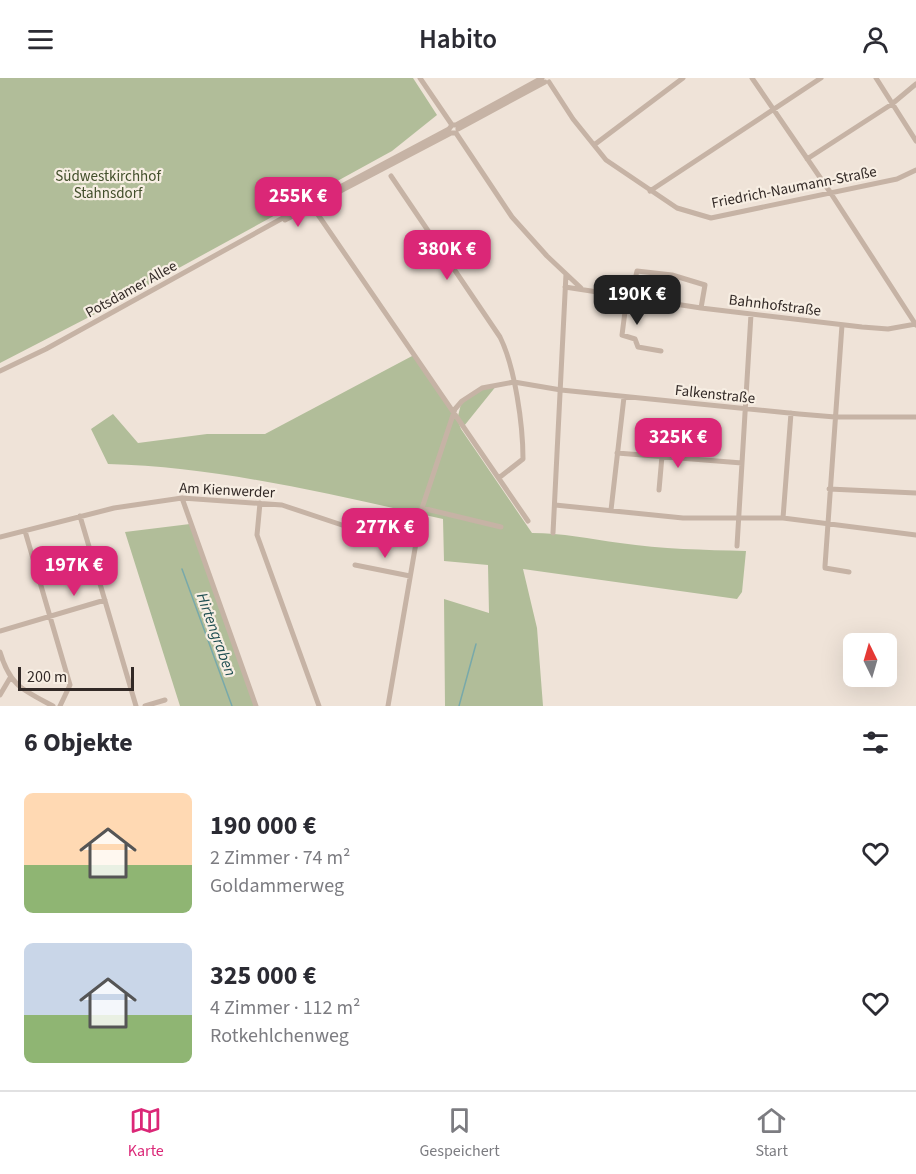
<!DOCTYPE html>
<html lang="de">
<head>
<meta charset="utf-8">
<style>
	:root { --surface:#fff; --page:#f7f7f7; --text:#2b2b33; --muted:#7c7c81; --line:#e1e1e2; --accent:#db2777 }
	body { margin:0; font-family:"Source Sans 3",sans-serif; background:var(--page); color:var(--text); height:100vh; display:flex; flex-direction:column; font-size:22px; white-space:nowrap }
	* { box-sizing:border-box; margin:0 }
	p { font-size:20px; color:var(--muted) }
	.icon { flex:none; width:33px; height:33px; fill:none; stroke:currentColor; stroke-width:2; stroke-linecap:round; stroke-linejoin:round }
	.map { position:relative; height:628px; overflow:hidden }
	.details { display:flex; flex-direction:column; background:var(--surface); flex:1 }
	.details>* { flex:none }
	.needle { width:39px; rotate:355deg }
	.tools { position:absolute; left:843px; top:555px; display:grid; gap:12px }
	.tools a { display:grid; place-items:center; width:54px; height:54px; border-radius:9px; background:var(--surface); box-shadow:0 6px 24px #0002; font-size:30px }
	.scale { position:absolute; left:18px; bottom:15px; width:116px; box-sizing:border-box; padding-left:6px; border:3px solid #322926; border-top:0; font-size:16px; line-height:21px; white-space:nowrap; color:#322926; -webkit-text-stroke:4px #f7eee3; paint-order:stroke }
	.price { position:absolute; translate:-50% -51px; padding:0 14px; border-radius:12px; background:var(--accent); color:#fff; font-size:20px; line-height:39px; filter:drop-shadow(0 2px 3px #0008) }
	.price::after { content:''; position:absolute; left:50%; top:36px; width:18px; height:14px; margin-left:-9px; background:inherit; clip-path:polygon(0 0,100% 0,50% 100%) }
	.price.on { background:#222; color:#fff }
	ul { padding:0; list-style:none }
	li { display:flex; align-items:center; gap:18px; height:150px; padding:0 24px }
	li span { display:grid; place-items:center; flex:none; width:168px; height:120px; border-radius:9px; color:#555 }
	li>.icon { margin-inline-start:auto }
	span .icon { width:72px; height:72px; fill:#fffc; stroke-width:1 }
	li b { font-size:26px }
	h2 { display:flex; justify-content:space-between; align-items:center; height:72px; padding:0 24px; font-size:26px }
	header { display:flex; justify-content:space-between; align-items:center; height:78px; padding:0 24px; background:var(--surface); font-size:27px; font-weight:600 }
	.dock { display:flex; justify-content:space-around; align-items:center; height:84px; border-top:2px solid var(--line); background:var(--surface); font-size:16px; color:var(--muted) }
	.dock a { display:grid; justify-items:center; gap:3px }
	.dock .on { color:var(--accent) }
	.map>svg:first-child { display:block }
	.green { fill:#b1bd99 }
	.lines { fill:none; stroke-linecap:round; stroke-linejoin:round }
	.stream { stroke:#78a9aa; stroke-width:1.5 }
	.minor { stroke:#c6b3a5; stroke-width:5 }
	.labels { text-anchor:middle; stroke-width:4.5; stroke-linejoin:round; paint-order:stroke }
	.park-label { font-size:15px; fill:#424f2b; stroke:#f7eee3 }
	.street-label { font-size:15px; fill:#322926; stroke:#f7eee3 }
	.water-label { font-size:16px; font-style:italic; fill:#1e4e51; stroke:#f7eee3 }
</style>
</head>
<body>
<header><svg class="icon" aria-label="menu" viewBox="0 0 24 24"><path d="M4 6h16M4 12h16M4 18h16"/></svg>Habito<svg class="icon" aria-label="person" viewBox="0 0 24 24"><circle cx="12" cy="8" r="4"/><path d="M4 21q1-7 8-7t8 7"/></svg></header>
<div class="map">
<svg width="916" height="628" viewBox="0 0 916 628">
	<rect width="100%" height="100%" fill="#efe3d8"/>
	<path class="green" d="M0 0H413L437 37 392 73 95 236 0 285Z
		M414 277 455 335 461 351 532 455C562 455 590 461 620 465 662 471 704 472 746 473L742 514 737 521 523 491 537 550 543 628H445L444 521 489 535 488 487 444 483 443 441C332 417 222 389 108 386L91 351 113 336 138 365 207 356H265Z
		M497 307 464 348 458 338 461 326 482 311Z
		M190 446 255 628H180L125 454Z"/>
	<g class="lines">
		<path class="stream" d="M182 491 232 628
			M459 628 476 566"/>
		<path class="minor" d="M420 0 452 47
			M752 0 830 114 916 247
			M876 0 916 63
			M549 4 573 41 606 82 677 130 711 140 897 101 916 92
			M458 51 545 4
			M456 55 512 139 547 178 581 210
			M594 67 683 0
			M807 81 892 26 916 6
			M391 98 500 259C515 289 523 347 523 381L500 399
			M650 113 821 0
			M310 125 528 443
			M285 142 451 55H456
			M565 209 701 230 862 249 888 251 916 246
			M627 218 622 257 635 261 638 269 661 273
			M631 218 637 193 672 197 705 207 701 230
			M842 247 825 488V490L849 494
			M0 293 46 271 310 125 449 51 452 47H456L542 0
			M617 375 742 385
			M829 411 916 415
			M659 412 662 378
			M182 420 256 628
			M260 425 257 457 319 628
			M555 427 683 440H783L916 457
			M422 430 501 449
			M611 432 624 319
			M80 438 136 628
			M783 440 791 335
			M25 453 70 607 60 628
			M553 455 566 196
			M0 459 114 430 182 420 282 427 357 452 416 461
			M737 468 751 236
			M355 487 410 498
			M0 553 105 522
			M0 574C10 608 23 612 53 628
			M0 617 10 600
			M145 628 165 622
			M388 628 422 430 455 331 462 323 482 310 514 304 561 312 799 336 835 339H916"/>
	</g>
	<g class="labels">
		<g class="park-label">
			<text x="108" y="103">Südwestkirchhof<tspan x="108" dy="17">Stahnsdorf</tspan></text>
		</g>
		<g class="street-label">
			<text transform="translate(794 109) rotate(-11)" y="5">Friedrich-Naumann-Straße</text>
			<text transform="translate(131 211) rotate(-29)" y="5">Potsdamer Allee</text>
			<text transform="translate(775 227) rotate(7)" y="5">Bahnhofstraße</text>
			<text transform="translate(715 316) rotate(6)" y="5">Falkenstraße</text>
			<text transform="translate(227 412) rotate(3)" y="5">Am Kienwerder</text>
		</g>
		<g class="water-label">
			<text transform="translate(217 556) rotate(70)" y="6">Hirtengraben</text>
		</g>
	</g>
</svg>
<div class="tools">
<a><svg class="needle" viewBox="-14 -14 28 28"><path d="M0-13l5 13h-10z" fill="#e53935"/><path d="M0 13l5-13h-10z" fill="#7c7c81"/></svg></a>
</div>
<div class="scale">200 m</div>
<b class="price" style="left:298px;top:150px">255K €</b>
<b class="price" style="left:447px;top:203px">380K €</b>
<b class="price on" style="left:637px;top:248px">190K €</b>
<b class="price" style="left:678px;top:391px">325K €</b>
<b class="price" style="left:385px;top:481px">277K €</b>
<b class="price" style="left:74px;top:519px">197K €</b>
</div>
<section class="details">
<h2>6 Objekte<svg class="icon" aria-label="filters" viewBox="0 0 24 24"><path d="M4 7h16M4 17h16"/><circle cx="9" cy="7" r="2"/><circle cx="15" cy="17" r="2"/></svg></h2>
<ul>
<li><span style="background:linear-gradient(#ffd9b3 60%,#8fb573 0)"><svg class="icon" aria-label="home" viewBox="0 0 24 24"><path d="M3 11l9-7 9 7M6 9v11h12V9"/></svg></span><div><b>190 000 €</b><p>2 Zimmer · 74 m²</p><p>Goldammerweg</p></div><svg class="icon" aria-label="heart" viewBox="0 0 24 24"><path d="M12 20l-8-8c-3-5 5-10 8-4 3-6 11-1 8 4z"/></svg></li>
<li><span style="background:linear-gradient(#c9d6e8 60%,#8fb573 0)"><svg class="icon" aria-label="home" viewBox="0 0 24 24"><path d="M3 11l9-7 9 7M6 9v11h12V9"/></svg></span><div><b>325 000 €</b><p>4 Zimmer · 112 m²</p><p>Rotkehlchenweg</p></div><svg class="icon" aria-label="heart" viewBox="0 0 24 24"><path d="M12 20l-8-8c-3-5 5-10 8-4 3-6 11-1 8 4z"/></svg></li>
</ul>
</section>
<nav class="dock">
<a class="on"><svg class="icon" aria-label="map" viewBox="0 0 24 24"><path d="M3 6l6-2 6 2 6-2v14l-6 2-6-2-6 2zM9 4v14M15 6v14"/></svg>Karte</a>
<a><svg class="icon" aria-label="saved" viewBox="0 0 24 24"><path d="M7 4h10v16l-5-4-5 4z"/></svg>Gespeichert</a>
<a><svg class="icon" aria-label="home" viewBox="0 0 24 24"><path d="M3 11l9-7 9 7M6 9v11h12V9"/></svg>Start</a>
</nav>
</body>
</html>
